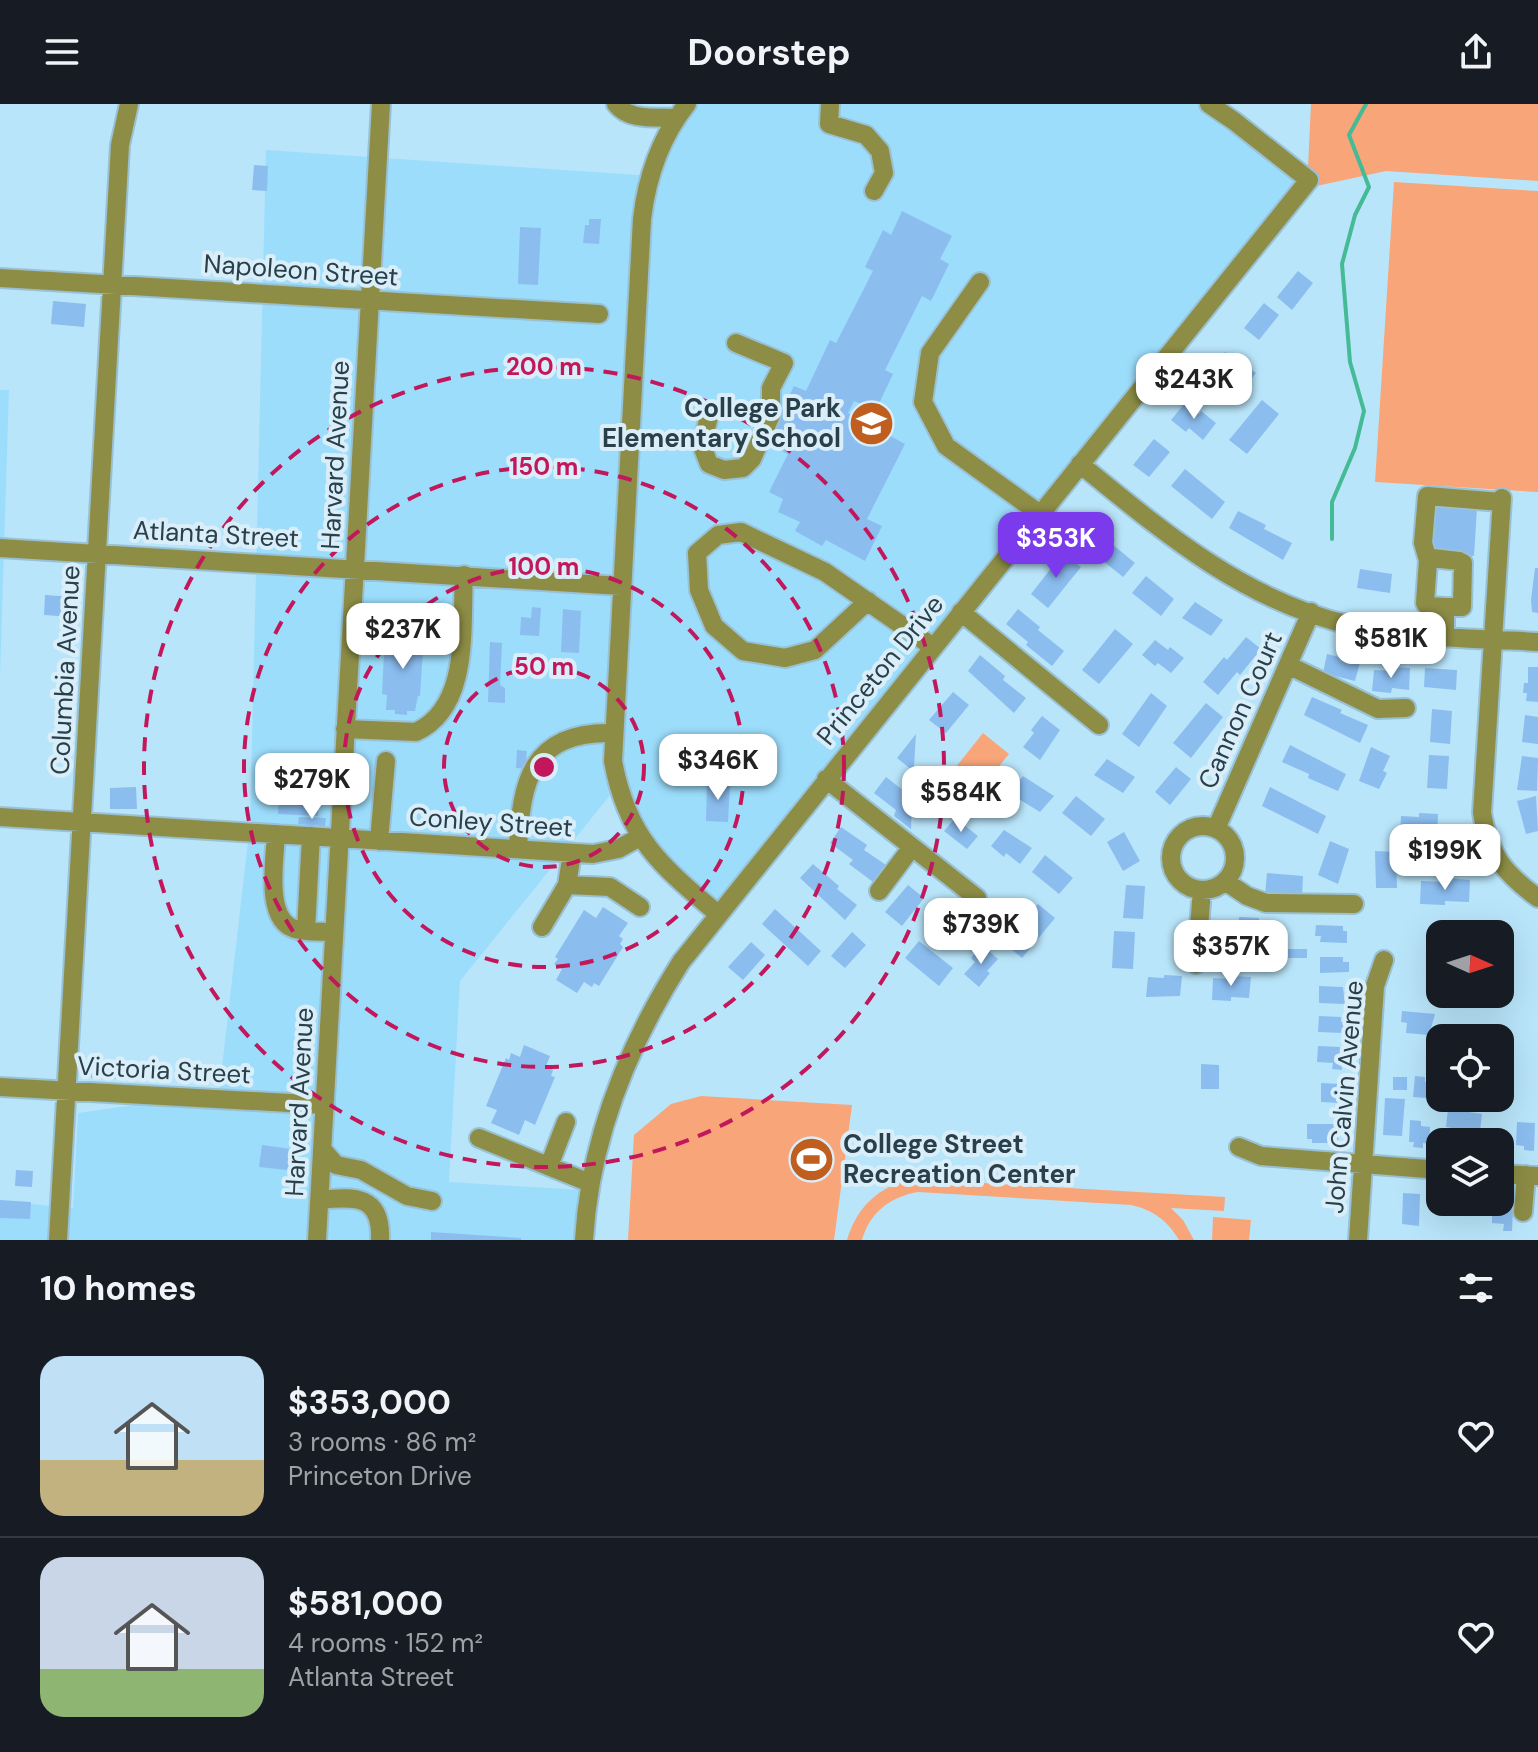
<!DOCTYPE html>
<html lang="en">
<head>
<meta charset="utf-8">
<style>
	:root { --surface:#171b24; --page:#20242c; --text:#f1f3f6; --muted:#9ea1a6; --line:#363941; --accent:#7c3aed }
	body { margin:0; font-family:"DM Sans",sans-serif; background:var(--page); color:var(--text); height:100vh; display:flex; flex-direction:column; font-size:30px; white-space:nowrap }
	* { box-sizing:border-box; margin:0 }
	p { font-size:26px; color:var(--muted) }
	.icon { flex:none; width:44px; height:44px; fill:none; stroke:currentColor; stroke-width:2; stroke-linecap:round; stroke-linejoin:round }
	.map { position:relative; height:1136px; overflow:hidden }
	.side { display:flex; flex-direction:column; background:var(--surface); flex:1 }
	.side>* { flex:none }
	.needle { width:52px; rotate:93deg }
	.controls { position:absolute; left:1426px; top:816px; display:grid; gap:16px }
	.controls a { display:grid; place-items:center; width:88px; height:88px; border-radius:16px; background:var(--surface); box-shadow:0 8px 32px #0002; font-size:40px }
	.price { position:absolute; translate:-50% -68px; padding:0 18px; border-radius:16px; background:#fff; color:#222; font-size:26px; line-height:52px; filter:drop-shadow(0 2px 4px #0008) }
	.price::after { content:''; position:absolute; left:50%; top:48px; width:24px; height:18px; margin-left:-12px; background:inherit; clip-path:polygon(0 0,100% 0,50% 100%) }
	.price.current { background:var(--accent); color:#fff }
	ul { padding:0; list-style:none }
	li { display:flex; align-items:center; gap:24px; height:200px; padding:0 40px }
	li+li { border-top:2px solid var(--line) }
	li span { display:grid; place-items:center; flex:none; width:224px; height:160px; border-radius:24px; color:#555 }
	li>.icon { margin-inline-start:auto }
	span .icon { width:96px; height:96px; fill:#fffc; stroke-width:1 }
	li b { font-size:34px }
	h2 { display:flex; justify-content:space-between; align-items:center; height:96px; padding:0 40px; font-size:34px }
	header { display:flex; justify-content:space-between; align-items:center; height:104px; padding:0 40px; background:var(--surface); font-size:36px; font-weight:700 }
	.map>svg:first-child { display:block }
	.built { fill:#9cddfc }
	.green { fill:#f7a579 }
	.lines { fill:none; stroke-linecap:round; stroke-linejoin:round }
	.stream { stroke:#44ba95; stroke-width:4 }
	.building { fill:#8bbdef }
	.minor-casing { stroke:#99c1d3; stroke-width:22 }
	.minor { stroke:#8d8d46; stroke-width:18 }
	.ring { fill:none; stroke:#c2185b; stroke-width:4; stroke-dasharray:14 10 }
	.labels { text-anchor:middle; stroke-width:8; stroke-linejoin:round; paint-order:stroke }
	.street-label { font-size:26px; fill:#29404a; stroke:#d9eef9 }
	.poi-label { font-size:26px; font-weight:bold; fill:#29404a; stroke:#d9eef9; text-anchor:end }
	.centre { fill:#c2185b; stroke:#d9eef9; stroke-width:4 }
	.ring-label { font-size:24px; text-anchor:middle; font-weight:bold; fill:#c2185b; stroke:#d9eef9; stroke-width:8; stroke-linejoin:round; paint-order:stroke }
</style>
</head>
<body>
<header><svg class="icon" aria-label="menu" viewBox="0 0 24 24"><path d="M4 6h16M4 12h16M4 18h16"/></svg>Doorstep<svg class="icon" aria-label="share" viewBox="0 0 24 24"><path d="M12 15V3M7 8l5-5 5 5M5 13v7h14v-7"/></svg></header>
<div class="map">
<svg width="1538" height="1136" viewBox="0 0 1538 1136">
	<rect width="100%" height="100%" fill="#b9e5fa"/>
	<path class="built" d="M690 0H1201L1307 84 716 810 652 748 615 685 460 877 449 1078 583 1086 581 1136H0V1097L73 1104 78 1009 219 989 250 720 266 46 653 72Z
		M0 286H9L0 573Z"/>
	<path class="green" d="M1311 0H1538V77L1386 67 1307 84Z
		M1394 78 1538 87V388L1375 378Z
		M983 629 1009 650 973 694 948 673Z
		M701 992 852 1001 834 1136H628L634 1031 671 1000Z
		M912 1075 1225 1093 1224 1107 1171 1104 1183 1116 1194 1136H1179C1167 1116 1153 1106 1131 1101L918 1088C890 1093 870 1108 862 1136H847C857 1103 878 1083 912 1075Z
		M1213 1113 1251 1116 1249 1136H1212Z"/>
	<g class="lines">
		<path class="stream" d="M1332 435V398L1355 344 1364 307 1350 258 1342 160 1355 111 1369 83 1349 31 1366 0"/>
	</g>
	<path class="building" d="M254 61 268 62 267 87 252 86Z
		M902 107 952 132 940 155 949 160 931 197 922 192 885 266 893 270 876 306 854 297 848 309 905 340 867 415 882 422 865 457 826 436 822 442 795 427 800 418 778 408 783 395 769 388 788 350 766 339 794 282 806 287 830 236 836 239 873 167 865 163 883 126 891 131Z
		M589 115H601L599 140 583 139 585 121H589Z
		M520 123 541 124 538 181 518 180Z
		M1298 167 1313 179 1292 206 1277 193Z
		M53 197 86 200 84 223 51 220Z
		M1264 199 1279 211 1259 236 1244 224Z
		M1225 248 1256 269 1243 285 1229 274 1226 277 1211 265Z
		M1262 296 1279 310 1247 350 1229 336Z
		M1185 299 1199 310 1201 307 1216 319 1203 336 1189 324 1186 328 1171 316Z
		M1154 335 1170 348 1149 373 1133 361Z
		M1185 365 1225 398 1212 415 1171 382Z
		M1433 400 1477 404 1474 452 1430 448Z
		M1238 407 1266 421 1264 425 1292 439 1283 456 1229 424Z
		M1089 416 1115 436 1112 440 1135 459 1123 473 1097 452 1100 450 1077 431Z
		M1063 449 1081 463 1048 504 1031 490Z
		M1535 464H1538V509L1532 508 1531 496Z
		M1360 465 1392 470 1390 489 1357 484Z
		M1146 472 1174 495 1161 512 1132 489Z
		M45 491 74 493 73 513 44 511Z
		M1195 498 1223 516 1211 532 1182 514Z
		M532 503 541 504 539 532 520 531 521 513 531 514Z
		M563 505 581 507 579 549 561 548Z
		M1018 505 1040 523 1038 526 1064 547 1052 562 1026 541 1028 538 1006 520Z
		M1115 525 1133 540 1099 580 1082 566Z
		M385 528 424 530 420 592H418L415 607H407V611L395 610V606H386L387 591 382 590Z
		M1246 533 1261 545 1240 571 1237 568 1218 591 1203 578 1224 553 1227 556Z
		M1155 536 1168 546 1170 543 1184 554 1171 569 1158 559 1155 562 1142 551Z
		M490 538 502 539 500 581 505 584V599L488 598Z
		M1327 550 1360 558 1355 577 1323 569Z
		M980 551 1005 572 1003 576 1026 594 1014 609 968 567Z
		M1392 563 1410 564 1409 586 1392 584 1391 589 1372 587 1374 566 1392 567Z
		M1528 563H1538V598L1526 597 1527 589H1523L1524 579H1528Z
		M1425 564 1457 566 1456 586 1424 583Z
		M953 588 969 601 946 629 929 616Z
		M1151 589 1167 602 1139 643 1122 630Z
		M1312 593 1342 606 1340 609 1368 621 1360 639 1304 611Z
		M1206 599 1223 613 1191 654 1173 639Z
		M1432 605 1452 607 1450 640 1430 638Z
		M1525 611 1538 613V640L1522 638Z
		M1042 612 1060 626 1040 656 1023 643 1034 629 1031 626Z
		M916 630 914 663 912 666 897 654Z
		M1290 641 1346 670 1338 687 1308 674 1309 670 1282 658Z
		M1371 643 1390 652 1383 667 1387 669 1379 685 1359 677Z
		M517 646 527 647 525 665 516 664Z
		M1429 651 1449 652 1447 685 1427 684Z
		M1522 652 1538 654 1537 687 1517 686Z
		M1107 655 1135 673 1123 689 1094 671Z
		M1176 663 1191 675 1170 701 1155 688Z
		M1023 672 1054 692 1040 708 1009 689Z
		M886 673 909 691 906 695 912 700 911 725 894 712 896 706 874 689Z
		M707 678 730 679 728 718 706 717Z
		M136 683 137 705H110V684Z
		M1270 683 1326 712 1318 730 1262 702Z
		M279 690 318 691V712L278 710Z
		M1076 692 1105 715 1091 732 1062 709Z
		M1536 692 1538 727 1526 730 1517 697Z
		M1419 709 1438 710 1437 731 1400 733 1401 712 1419 713Z
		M299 713 326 714 325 722 298 720Z
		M955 714 978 732 967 745 944 727Z
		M841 723 867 741 864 746 886 761 873 778 849 760 853 756 830 739Z
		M1004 726 1032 744 1020 760 1006 749 1004 753 991 742Z
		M1124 728 1140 757 1123 767 1107 738Z
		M1330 737 1349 745 1338 780 1318 771Z
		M1375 747 1396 748 1397 784H1376Z
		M1045 751 1073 774 1059 790 1032 768Z
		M813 760 839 782 837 785 857 801 845 816 800 774Z
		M1267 769 1303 772 1302 793 1265 791Z
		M1445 774 1470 776 1469 798 1445 797V801L1420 800 1421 777 1445 778Z
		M908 781 924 794 902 822 885 808Z
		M1126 781 1145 782 1143 815 1123 814Z
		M1038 800 1055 814 1022 854 1005 840Z
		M603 803 628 819 619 832 623 835 620 840 623 843 599 882 594 879 592 883 584 878 577 889 556 876 562 865 554 860 558 855 555 853 584 806 596 814Z
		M775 805 821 847 808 862 762 820Z
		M1239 813 1259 814 1258 846 1238 845Z
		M1316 821 1343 822V827H1347V839L1320 838 1321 832H1315Z
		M1114 827 1135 828 1133 865 1112 864Z
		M852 828 866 841 845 864 831 852Z
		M919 837 953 864 939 882 905 854Z
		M751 838 765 851 743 876 728 863Z
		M982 841 998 855 987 867 990 869 979 883 964 870 975 858 971 854Z
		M1282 845H1307V854H1282Z
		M1320 853H1343V858H1349V868L1320 869Z
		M1164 871 1182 872 1180 892 1146 893 1148 873 1164 874Z
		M1232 872 1251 873 1249 894 1231 893V897L1212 896 1213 874 1232 875Z
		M1319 882 1343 883 1345 900 1319 899Z
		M1402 907 1435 910 1429 931 1406 929 1407 919 1401 918Z
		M1319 912 1341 913V918H1344V929L1318 928Z
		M524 941 550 952 546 962 553 966 551 972 555 973 535 1021 525 1016 519 1031 491 1019 497 1006 486 1002 506 954 509 956 511 949 520 953Z
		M1318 942 1340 943 1342 966 1332 965 1333 959 1317 958Z
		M91 956 119 957 116 975 91 974Z
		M1201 960 1219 961V985H1201Z
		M1415 972 1425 973V978L1428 979 1427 994 1413 993Z
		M1393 973H1407V986H1393Z
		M1321 979 1340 980V999L1321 998Z
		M1385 994 1405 995 1402 1032 1383 1031Z
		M1448 1005 1482 1010 1480 1028 1446 1023Z
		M1410 1016 1421 1017V1022L1430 1023 1429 1040 1423 1039V1044L1413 1043 1414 1038H1409Z
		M1517 1018 1535 1019 1534 1047 1524 1046V1042L1516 1041Z
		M1307 1020H1339L1338 1039H1312V1035H1307Z
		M262 1041 298 1046 296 1067 259 1063Z
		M16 1066 33 1067 32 1083 15 1082Z
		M1403 1089 1420 1090 1419 1122 1402 1120Z
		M0 1096 31 1098 30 1115 0 1114Z
		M1492 1104 1513 1105 1512 1127H1503L1504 1120 1492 1119Z
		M431 1128 521 1134V1136H431Z"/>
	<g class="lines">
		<defs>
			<path id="minor" d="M616 0C629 17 655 13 676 14
				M687 0C660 34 647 73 642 115L613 657C627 734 661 762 718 810
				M830 0 829 20 866 31 880 47 884 69 874 87
				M0 174 599 210
				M980 178 930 249 923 298 946 342 1040 410
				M710 308 702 342 709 360 724 366 743 364 752 355 771 311V284L784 259 736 239
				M1080 360C1162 427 1244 497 1350 521 1411 535 1476 534 1538 538
				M1502 394 1482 709C1489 751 1505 770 1538 794
				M0 444 621 482
				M1428 456 1423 439 1427 392 1501 398
				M868 497 815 546 785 554 743 547 714 522 699 486 697 449 718 431 741 428 825 468 933 543
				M1445 503 1427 502 1425 499 1428 456 1432 454 1459 457 1463 459 1462 503H1445V531
				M961 508 1099 621
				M1288 561 1378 605 1406 604
				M345 625 416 628C471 603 461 521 464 471
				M826 675 977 794
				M0 713 593 750 618 745 640 733
				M1171 754a32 32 0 1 1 64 0a32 32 0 1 1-64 0Z
				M1216 725 1311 508
				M276 730C275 755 264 816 295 825 307 829 322 827 334 828
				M379 737 386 657
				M518 745C521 677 531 627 613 629
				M572 749 567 781 610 783 640 803
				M1225 777 1247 792 1266 799 1354 800
				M879 787 912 743
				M542 823 567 781
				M306 826 311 732
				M1196 860 1202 786
				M0 983 325 1001
				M479 1034 590 1079
				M1239 1043 1261 1052 1440 1066
				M322 1045 336 1061 361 1066 407 1092 432 1097
				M549 1062 566 1018
				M1500 1070 1538 1072
				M320 1096C355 1092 382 1091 380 1136
				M1523 1108 1526 1071
				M58 1136 120 41 129 0
				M317 1136 381 0
				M584 1136C590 1034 627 943 681 858L1309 76 1234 17 1209 0
				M1358 1136 1375 882 1384 856"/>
		</defs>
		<use href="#minor" class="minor-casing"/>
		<use href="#minor" class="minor"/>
	</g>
	<g class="ring">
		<circle cx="544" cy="663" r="100"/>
		<circle cx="544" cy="663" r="200"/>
		<circle cx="544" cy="663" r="300"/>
		<circle cx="544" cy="663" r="400"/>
	</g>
	<defs>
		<symbol id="school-disc" viewBox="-11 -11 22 22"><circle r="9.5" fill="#bf5e1f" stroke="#d9eef9"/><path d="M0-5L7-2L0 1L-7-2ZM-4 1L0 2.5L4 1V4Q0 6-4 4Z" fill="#fff"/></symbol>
		<symbol id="stadium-disc" viewBox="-11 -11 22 22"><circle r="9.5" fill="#bf5e1f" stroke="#d9eef9"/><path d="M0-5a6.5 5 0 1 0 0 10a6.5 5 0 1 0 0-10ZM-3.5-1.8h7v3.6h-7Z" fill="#fff"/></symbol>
	</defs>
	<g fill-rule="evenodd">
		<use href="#school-disc" x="846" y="294" width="51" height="51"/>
		<use href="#stadium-disc" x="786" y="1030" width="51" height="51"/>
	</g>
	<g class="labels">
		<g class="street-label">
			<text transform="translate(301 166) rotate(4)" y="9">Napoleon Street</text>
			<text transform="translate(335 351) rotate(-87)" y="9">Harvard Avenue</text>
			<text transform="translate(216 430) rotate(3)" y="9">Atlanta Street</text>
			<text transform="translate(65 566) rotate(-87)" y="9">Columbia Avenue</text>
			<text transform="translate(880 566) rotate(-51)" y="9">Princeton Drive</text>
			<text transform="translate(1240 606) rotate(-66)" y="9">Cannon Court</text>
			<text transform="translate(491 718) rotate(4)" y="9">Conley Street</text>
			<text transform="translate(164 966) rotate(3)" y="9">Victoria Street</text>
			<text transform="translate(1344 993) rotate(-85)" y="9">John Calvin Avenue</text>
			<text transform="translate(299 998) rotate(-87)" y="9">Harvard Avenue</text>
		</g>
		<g class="poi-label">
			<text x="841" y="313">College Park<tspan x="841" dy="30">Elementary School</tspan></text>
			<text x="843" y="1049" text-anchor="start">College Street<tspan x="843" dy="30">Recreation Center</tspan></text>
		</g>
	</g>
	<circle cx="544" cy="663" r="12" class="centre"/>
	<g class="ring-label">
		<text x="544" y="271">200 m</text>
		<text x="544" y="371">150 m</text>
		<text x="544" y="471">100 m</text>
		<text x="544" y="571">50 m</text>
	</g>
</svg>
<div class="controls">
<a><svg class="needle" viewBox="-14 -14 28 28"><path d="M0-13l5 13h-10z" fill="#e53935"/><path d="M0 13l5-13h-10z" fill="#9ea1a6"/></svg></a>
<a><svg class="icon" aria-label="locate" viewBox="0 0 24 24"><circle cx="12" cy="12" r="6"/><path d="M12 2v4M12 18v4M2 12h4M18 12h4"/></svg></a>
<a><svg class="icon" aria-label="layers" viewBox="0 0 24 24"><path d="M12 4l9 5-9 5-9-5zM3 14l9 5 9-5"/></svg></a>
</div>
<b class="price" style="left:1194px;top:317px">$243K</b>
<b class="price current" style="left:1056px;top:476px">$353K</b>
<b class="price" style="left:403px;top:567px">$237K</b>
<b class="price" style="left:1391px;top:576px">$581K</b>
<b class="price" style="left:718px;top:698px">$346K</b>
<b class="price" style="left:312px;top:717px">$279K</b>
<b class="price" style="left:961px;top:730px">$584K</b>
<b class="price" style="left:1445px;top:788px">$199K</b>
<b class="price" style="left:981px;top:862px">$739K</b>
<b class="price" style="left:1231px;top:884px">$357K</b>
</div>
<section class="side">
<h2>10 homes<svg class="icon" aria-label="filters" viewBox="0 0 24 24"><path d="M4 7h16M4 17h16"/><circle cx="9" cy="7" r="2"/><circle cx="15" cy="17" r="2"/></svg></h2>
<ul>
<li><span style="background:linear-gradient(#bfe0f5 65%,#c2b280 0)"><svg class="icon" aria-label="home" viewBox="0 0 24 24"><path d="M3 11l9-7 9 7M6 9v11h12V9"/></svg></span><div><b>$353,000</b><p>3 rooms · 86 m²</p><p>Princeton Drive</p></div><svg class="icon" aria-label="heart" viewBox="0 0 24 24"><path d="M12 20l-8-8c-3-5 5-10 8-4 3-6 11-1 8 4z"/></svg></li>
<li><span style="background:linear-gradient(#c9d6e8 70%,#8fb573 0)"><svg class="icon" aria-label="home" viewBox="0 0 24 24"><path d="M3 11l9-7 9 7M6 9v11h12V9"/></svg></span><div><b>$581,000</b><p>4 rooms · 152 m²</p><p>Atlanta Street</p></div><svg class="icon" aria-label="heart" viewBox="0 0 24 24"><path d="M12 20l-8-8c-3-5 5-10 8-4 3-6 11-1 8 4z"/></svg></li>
</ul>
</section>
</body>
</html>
